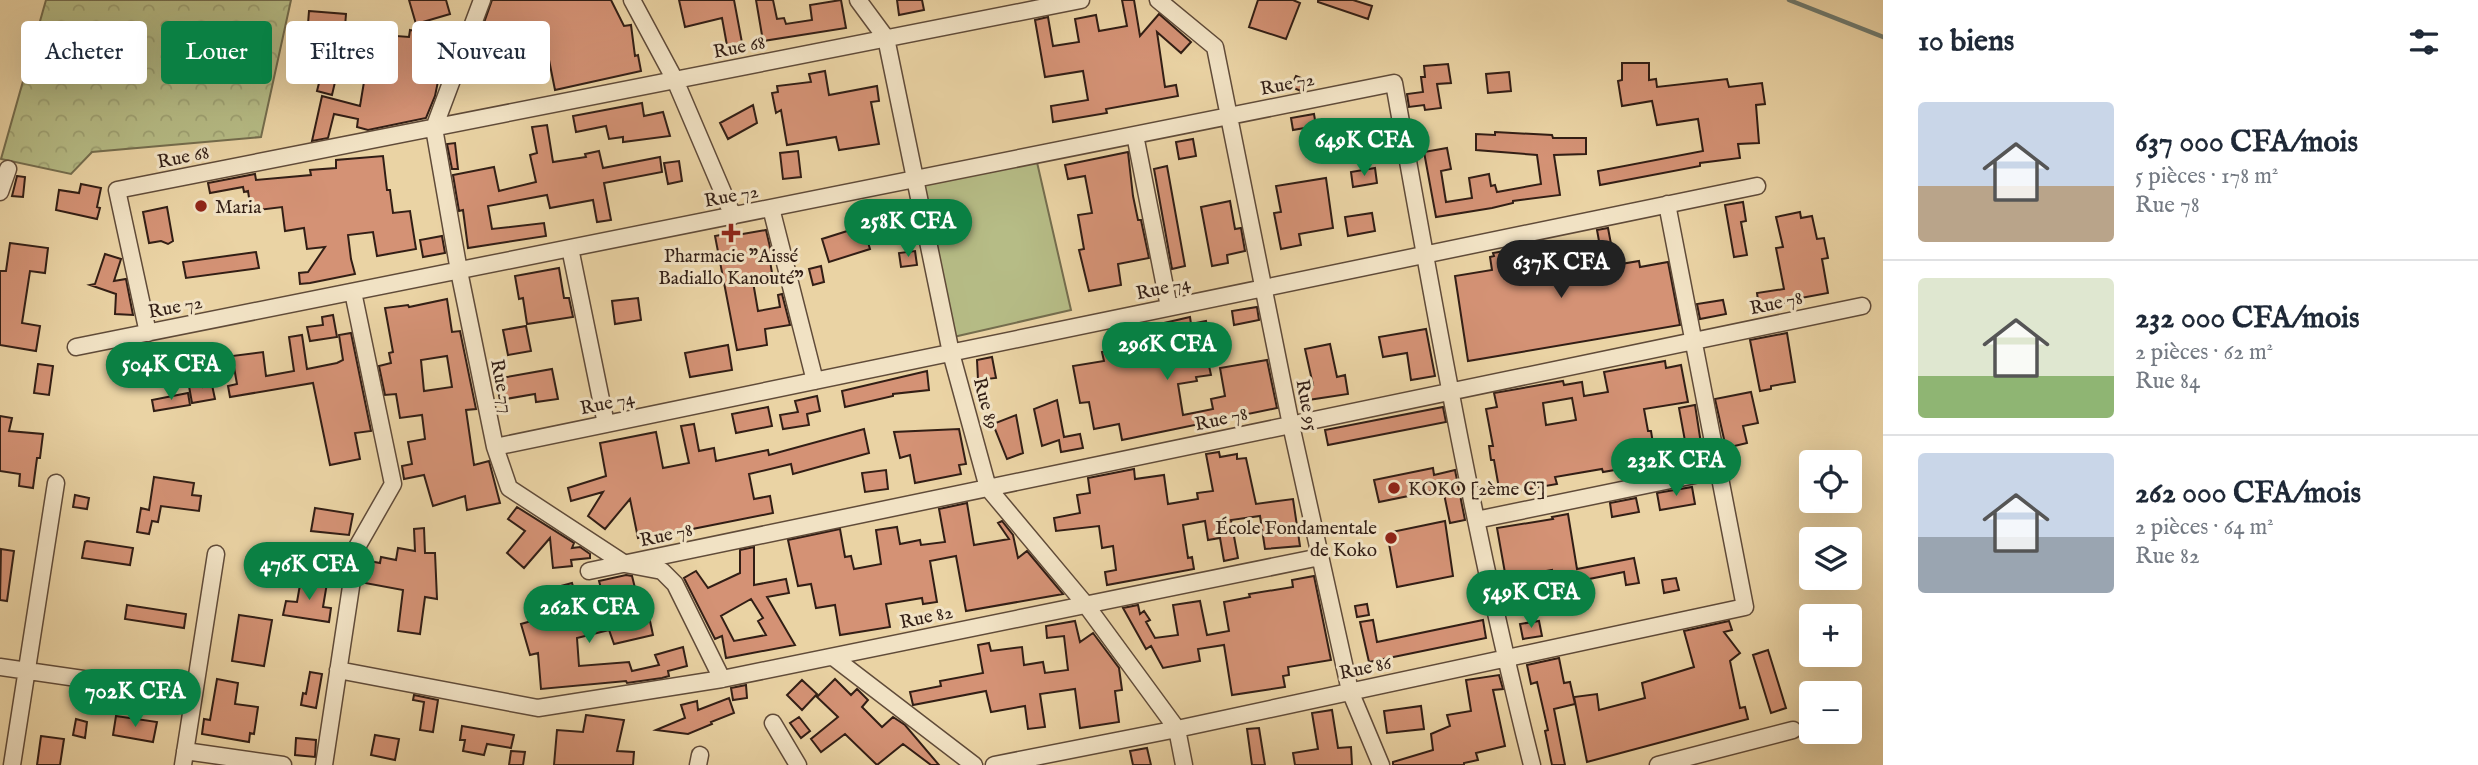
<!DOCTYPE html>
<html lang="fr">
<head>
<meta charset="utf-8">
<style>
	:root { --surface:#fff; --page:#f2f2f3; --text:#1f2937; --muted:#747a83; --line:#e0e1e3; --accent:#0b8043 }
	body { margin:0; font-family:"IM FELL English",serif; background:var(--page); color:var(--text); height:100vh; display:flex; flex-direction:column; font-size:26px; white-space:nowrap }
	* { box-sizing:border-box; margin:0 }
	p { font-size:23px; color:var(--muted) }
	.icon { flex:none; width:38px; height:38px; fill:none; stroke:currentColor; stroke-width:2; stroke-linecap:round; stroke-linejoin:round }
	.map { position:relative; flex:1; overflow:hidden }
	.side { display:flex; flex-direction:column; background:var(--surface); width:595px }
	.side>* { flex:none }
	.guide { position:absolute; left:21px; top:21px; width:665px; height:63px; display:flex; gap:14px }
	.tools { position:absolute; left:1799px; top:450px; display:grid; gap:14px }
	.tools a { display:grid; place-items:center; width:63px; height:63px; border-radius:7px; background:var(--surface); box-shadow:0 7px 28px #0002; font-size:35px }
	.price { position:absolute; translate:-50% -60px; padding:0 16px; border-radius:24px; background:var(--accent); color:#fff; font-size:23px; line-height:46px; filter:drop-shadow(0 2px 4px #0008) }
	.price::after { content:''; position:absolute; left:50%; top:42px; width:21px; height:16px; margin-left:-10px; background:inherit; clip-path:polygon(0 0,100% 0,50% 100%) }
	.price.on { background:#222; color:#fff }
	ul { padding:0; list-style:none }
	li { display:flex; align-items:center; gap:21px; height:175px; padding:0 35px }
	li+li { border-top:2px solid var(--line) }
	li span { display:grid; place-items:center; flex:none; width:196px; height:140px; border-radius:7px; color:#555 }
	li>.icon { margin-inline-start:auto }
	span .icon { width:84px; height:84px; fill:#fffc; stroke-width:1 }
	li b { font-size:30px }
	h2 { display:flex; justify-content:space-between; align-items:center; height:84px; padding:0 35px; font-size:30px }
	.chip { padding:0 24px; border-radius:7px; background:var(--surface); box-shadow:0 7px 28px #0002; font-size:24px; line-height:63px }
	.chip.on { background:var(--accent); color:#fff }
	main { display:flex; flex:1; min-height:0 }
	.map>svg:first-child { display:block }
	.green { fill:#b6bc86; stroke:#746d4e; stroke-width:2 }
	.park { fill:url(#park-crowns); stroke:#746d4e; stroke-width:2 }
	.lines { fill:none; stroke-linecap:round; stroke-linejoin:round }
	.stream { stroke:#6f7a6e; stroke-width:4.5 }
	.building { fill:#d49275; stroke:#321e15; stroke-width:2; fill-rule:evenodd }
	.minor-casing { stroke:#604b39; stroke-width:19 }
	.minor { stroke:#f1e2c4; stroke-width:16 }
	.poi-dot { fill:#8f2418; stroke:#f1e2c4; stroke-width:2.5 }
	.labels { text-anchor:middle; stroke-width:6; stroke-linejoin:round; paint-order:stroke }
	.street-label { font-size:19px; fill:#321e15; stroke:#f1e2c4 }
	.poi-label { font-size:19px; fill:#321e15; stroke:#f1e2c4; text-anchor:start }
</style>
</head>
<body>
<main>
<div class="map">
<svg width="1883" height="765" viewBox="0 0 1883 765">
	<defs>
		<pattern id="park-crowns" width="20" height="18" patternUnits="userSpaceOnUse" patternTransform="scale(1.75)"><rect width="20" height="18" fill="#b6bc86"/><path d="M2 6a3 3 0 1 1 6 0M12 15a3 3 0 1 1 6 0" fill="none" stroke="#9da173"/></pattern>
	</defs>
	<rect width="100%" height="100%" fill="#ead3a4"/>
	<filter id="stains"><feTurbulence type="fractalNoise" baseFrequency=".00286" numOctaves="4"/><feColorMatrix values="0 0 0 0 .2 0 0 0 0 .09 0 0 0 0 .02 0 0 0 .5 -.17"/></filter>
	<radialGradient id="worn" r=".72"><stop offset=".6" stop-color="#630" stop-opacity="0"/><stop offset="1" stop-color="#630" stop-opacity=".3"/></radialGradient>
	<path class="green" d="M1036 158 1071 310 949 338 914 186Z"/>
	<path class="park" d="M46 0H291L261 137 92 152 71 174 1 159Z"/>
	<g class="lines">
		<path class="stream" d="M1789 0 1883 37"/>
	</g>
	<path class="building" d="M409 0H446L450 14 416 24Z
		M492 0H611L624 26 631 25 635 56 638 55 641 71 555 90 548 55 521 59 526 80 502 83 499 64 476 69 473 57 525 48 479 37Z
		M679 0H734L743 48 728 51 722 18 685 27Z
		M756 0H773L777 19 784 18 786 24 812 20 810 5 841 0 846 28 763 41Z
		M897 0H922L924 10 899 15Z
		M1122 0H1134L1140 36 1159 14 1191 42 1181 53 1157 32 1165 87 1176 85 1178 96 1106 109 1107 113 1053 122 1051 106 1088 100 1083 71 1045 77 1035 20 1048 17 1053 46 1079 42 1075 19 1096 15 1099 31 1127 26Z
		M1258 0H1293L1300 3 1286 39 1249 27Z
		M1318 0H1353L1372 6 1368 19 1318 2Z
		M309 11 346 14 345 27 336 26 337 65H339L332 95 317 91 326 55H321L320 25 308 24Z
		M410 30 422 32 420 49 433 46 437 63 442 62 435 96 426 118 368 130 357 127 358 119 334 114 328 138 312 141 322 96 360 106 365 76 361 57 369 55 370 34 409 37Z
		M1622 63H1649V80L1656 79 1657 87 1727 79 1729 87 1762 83 1765 104 1756 105 1759 143 1738 144 1740 158 1700 163V166L1600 185 1598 171 1703 151 1698 119 1657 125 1652 101 1622 106 1618 81 1622 80Z
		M1448 64 1451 83 1437 84 1441 108 1425 110 1424 105 1409 107 1407 94 1423 92 1421 77H1425L1424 66Z
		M825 71 829 95 877 86 879 101 871 102 879 144 839 150 836 137 787 145 781 110 776 113 772 93 778 92 777 86 811 82 809 74Z
		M1509 72 1511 91 1488 93 1486 74Z
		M1296 76 1306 80 1301 91 1291 87Z
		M642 103 644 116 663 112 670 136 623 142V137L609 139 606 126 576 132 573 116Z
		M753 105 757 123 728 139 720 123Z
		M1314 114 1316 126 1293 130 1291 118Z
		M547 125 553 162 586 157 585 154 599 151 603 168 660 157 662 172 604 183 611 220 597 222 593 200 550 208 547 195 488 206 492 229 544 223 546 236 468 248 463 210 459 211 453 175 494 167 499 191 536 182 530 155 537 153 532 127Z
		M1495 132 1552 135 1553 138H1586V154L1554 155 1560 195 1513 201V203L1492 208 1436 217 1424 152 1447 148 1451 169 1441 171 1446 202 1472 198 1469 178 1489 174 1491 186 1495 185 1497 192 1541 184 1537 155 1476 150V134L1495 135Z
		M1193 139 1196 156 1179 159 1176 142Z
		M455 143 458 169H452L447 144Z
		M798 151 801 177 783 179 780 153Z
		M1128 152 1133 196 1138 220H1141L1149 258 1118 264 1121 285 1089 291 1079 250 1084 249 1078 215 1092 213 1085 176 1068 179 1065 165Z
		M383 156 387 190H390L393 213 410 211 416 249 377 256 373 232 348 235 351 259 355 274 310 283 300 284 299 273 308 272 325 247 307 249 304 228 285 231 282 207 251 211 248 191 244 192 243 187 210 193 208 183 255 174 256 180 311 175 310 170 336 168V160Z
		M679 161 682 181 668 184 664 163Z
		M1167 166 1185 266 1172 269 1154 169Z
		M1375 168 1377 183 1353 187 1351 172Z
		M17 176 25 177 23 197 12 196Z
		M1326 178 1333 228 1299 234 1301 245 1281 249 1274 213 1281 212 1276 186Z
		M81 184 101 188 97 207 100 208 97 219 56 210 59 190 79 193Z
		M1230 201 1235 229 1241 228 1245 251 1227 255 1228 263 1212 266 1201 207Z
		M1743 202 1746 221 1741 222 1747 255 1734 257 1725 205Z
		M167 207 173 241 168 244 161 241 149 243 143 212Z
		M1800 212 1801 218 1812 216 1817 239 1824 238 1828 258 1822 259 1828 293 1790 300 1791 302 1759 307 1757 293 1784 289 1776 248 1783 247 1776 217Z
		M1372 213 1375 231 1348 236 1345 217Z
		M863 226 870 249 829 262 822 239Z
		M1608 228 1615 265 1639 261 1640 267 1668 262 1680 325 1468 361 1455 276 1492 270 1490 257 1494 256 1493 253 1544 244 1546 256 1553 255 1554 260 1601 252 1597 230Z
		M766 230 773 260 770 261 772 273 752 276 758 311 780 307 778 295 782 294 790 325 765 329 767 345 737 350 715 236 731 233V236Z
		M442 236 445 253 423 257 420 240Z
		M10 243 48 248 45 273 30 271 22 323 40 326 36 351 0 345V271H6Z
		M915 251 917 265 901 267 899 253Z
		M256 252 259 268 186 278 183 262Z
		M105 254 121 259 114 281 126 279 133 315 115 314 116 294 90 285 95 284Z
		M821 266 824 282 813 285 809 269Z
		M559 268 564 298H569L573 317 527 324 523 298 519 299 515 276Z
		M638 298 641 320 615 324 612 301Z
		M447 299 452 332 460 331 476 409 466 410 474 465 489 461 500 503 467 510 465 496 433 506 424 475 404 479 402 466 412 464 408 442 425 439 422 415 400 418 396 394 385 395 379 366 391 363 389 353 393 352 385 308 408 305 409 307ZM447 356 452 387 424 391 421 360Z
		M1723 300 1726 314 1700 319 1697 304Z
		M1257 307 1259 320 1234 325 1232 311Z
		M333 315 337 337 310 341 307 327 323 325 322 317Z
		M1190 317 1191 324 1206 321 1210 342 1204 343 1211 375 1196 377 1197 381 1178 384 1183 415 1213 409 1211 399 1225 396 1220 368 1267 360 1277 408 1122 440 1119 424 1094 429 1089 402 1080 403 1073 366 1104 361 1102 352 1132 346 1129 331Z
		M526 326 531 351 508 355 503 330Z
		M1426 329 1435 376 1411 380 1407 353 1383 357 1379 337Z
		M351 333 371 431 355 433 360 459 330 465 313 383 230 397 228 386 237 384 232 356 263 352 266 376 294 371 289 337 302 335 307 369 337 363 343 360 339 335Z
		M1787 333 1795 382 1771 386V389L1760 391 1750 340Z
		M1330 344 1337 377 1345 375 1348 394 1308 400 1306 386 1313 385 1305 349Z
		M728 345 732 370 690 377 685 353Z
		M198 356 203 387 212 385 215 399 192 403 184 358Z
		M992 357 996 378 978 380 977 360Z
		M1665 361 1666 368 1681 365 1688 402 1644 409 1648 431H1651L1655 456 1631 460 1632 467 1603 472 1602 469 1555 477 1557 484 1500 494 1494 460H1491L1489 446H1493L1486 409 1497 407 1494 393 1563 381 1564 385 1582 382 1584 396 1608 392 1604 372ZM1572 398 1576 420 1546 425 1543 403Z
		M38 364 53 366 49 395 34 393Z
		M552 369 558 399 536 402 535 394 500 400 496 379Z
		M927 371 929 390 893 394V396L845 407 842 391Z
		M1751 392 1758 423 1743 426 1747 443 1726 448 1715 399Z
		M188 393 190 405 154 411 152 400Z
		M817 396 820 411 807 414 809 425 783 429 780 415 798 412 795 401Z
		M1057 400 1064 437 1080 434 1083 448 1061 452 1059 440 1042 446 1034 409Z
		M1695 405 1702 450 1687 452 1679 408Z
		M768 407 772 426 736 433 732 414Z
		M1443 407 1446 422 1328 445 1325 430Z
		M1016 415 1023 453 1007 459 993 424Z
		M0 416 12 418 9 431 43 434 40 458H37L33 488 19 486 20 474 0 471Z
		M694 424 699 451 714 448 716 461 768 450 769 455 864 429 869 453 793 474 791 464 749 474 754 499 770 496 773 513 662 535 661 533 638 538 630 499 605 529 588 516 603 492 571 501 568 488 606 476 600 443 656 432 663 468 689 463 681 426Z
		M959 429 966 464 959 465 961 474 915 483 910 455 900 458 894 432Z
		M1219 452 1220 457 1237 454V459L1246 458 1256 504 1293 499 1300 546 1265 549 1260 516 1231 520 1238 558 1224 561 1220 538 1208 540 1205 521 1183 525 1188 558 1192 557 1194 569 1107 585 1105 572 1116 570 1113 546 1102 548 1099 526 1056 531 1054 518 1080 513 1077 495 1090 493 1088 478 1134 469 1135 479 1164 475 1168 504 1198 499 1197 493 1213 491 1206 454Z
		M1433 468 1434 475 1455 470 1465 520 1450 523 1443 489 1379 502 1374 480Z
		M886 470 888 489 865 492 862 473Z
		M154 477 194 483 192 495 201 496 199 511 161 506 158 522 152 521 149 534 137 532 141 508 149 510Z
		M1692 487 1695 504 1660 510 1657 493Z
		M75 495 89 498 87 509 73 507Z
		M1636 498 1639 512 1612 517 1610 503Z
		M967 503 974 545 1009 539 998 523 1002 521 1013 535 1018 558 1027 551 1063 594 966 611 956 556 930 561 937 602 923 604 922 598 886 604 890 627 840 635 835 605 816 608 811 584 798 586 788 540 840 529 845 557 851 556 854 569 881 564 876 530 897 527 900 544 920 540 921 545 945 542 939 509Z
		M517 507 574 543 572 548 580 547 590 554V558L571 560 572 566 553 568 550 538 524 568 507 553 525 531 508 519Z
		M315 508 353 514 349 535 311 531Z
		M1568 514 1577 569 1634 558 1639 583 1626 585 1624 572 1569 583 1568 581 1554 583 1552 570 1524 575 1523 571 1505 573 1497 528 1553 519 1552 517Z
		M1445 521 1453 576 1397 587 1387 533Z
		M424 528 425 553H435L437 599 425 597 420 634 398 631 403 590 365 583 369 561 380 563 381 557 396 560 398 548 415 551 414 529Z
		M87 541 133 548 130 565 82 558 85 542Z
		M754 547V585L786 579 789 593 767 597 795 645 726 658 722 636 715 639 684 578 696 571 708 588 740 573V550ZM751 599 763 618 758 621 766 635 734 641 721 616Z
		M1 549 14 551 7 601 0 600Z
		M626 575 632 576 635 588 603 595 599 581Z
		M1314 576 1331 660 1288 667 1289 675 1283 676 1285 687 1232 695 1224 645 1198 649 1200 661 1163 668 1151 646 1146 649 1123 608 1138 605 1140 614 1144 611 1150 620 1146 622 1155 638 1178 635 1173 605 1200 601 1207 635 1229 631 1224 602 1250 597 1249 594 1293 587 1292 580Z
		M1676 578 1679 590 1664 593 1662 580Z
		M301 579 327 583 323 607 331 608 329 622 283 615 286 601 297 602Z
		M572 583 584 624 647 607 653 635 614 644 609 630 577 638 579 666 629 662 632 671 659 665 655 655 683 647 687 666 668 671 669 676 662 678 627 683 626 681 541 689 538 653 530 655 521 624 552 615 546 590Z
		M1367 604 1369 615 1357 617 1355 606Z
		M127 605 186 614 184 628 125 619Z
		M239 615 272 620 264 666 232 661Z
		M1373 620 1377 642 1483 620 1486 638 1369 662 1360 622Z
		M1075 621 1080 642 1093 633 1119 668 1122 690 1115 691 1119 722 1080 728 1075 689 1040 694 1045 727 1028 729 1025 706 991 712 986 691 913 705 910 692 941 686 940 681 983 673 978 645 989 643 991 651 1022 647 1024 665 1043 662 1045 673 1068 670 1064 636 1047 638 1046 626Z
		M1539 621 1542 636 1523 639 1520 624Z
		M1729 621 1732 630 1724 632 1740 653 1730 661 1740 708 1745 707 1748 719 1587 762 1574 697 1597 694 1599 710 1645 698 1642 683 1694 667 1684 631Z
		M1768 650 1786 708 1771 713 1753 655Z
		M1559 658 1564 683 1570 682 1575 704 1554 709 1565 765H1552L1545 731 1548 730 1537 682 1531 684 1527 665Z
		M310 672 322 674 316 708 301 705 303 693 306 694Z
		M1499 675 1503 689 1493 690 1505 746 1476 753 1478 760 1464 763V765H1393V762L1433 750 1431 734 1450 726 1447 715 1471 711 1466 680Z
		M217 679 238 683 235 704 258 707 254 734 250 733 249 742 202 734 204 719 210 720Z
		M835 679 851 695 857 689 868 700 862 707 882 727 893 717 905 725 939 765H931L903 744 877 765 845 734 821 752 811 739 838 717 817 697Z
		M802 680 817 694 802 710 787 695Z
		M746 685 747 698 733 700 731 688Z
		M83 692 107 695 105 709 81 706Z
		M414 695 438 700 433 732 420 730 424 702 413 700Z
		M729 698 734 713 711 722 712 724 688 734 656 730 685 718 681 705 697 701 698 710Z
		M1421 706 1424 729 1387 733 1384 711Z
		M1332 710 1338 748 1351 747 1352 765H1295L1293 753 1318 749 1312 713Z
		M586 715 624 720 617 751 634 752 633 765H554L557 730 583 732Z
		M116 716 157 722 153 742 113 735Z
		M799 717 810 731 801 738 790 723Z
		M76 719 87 722 85 738 73 735Z
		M462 726 514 735 511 748 487 744 484 755 463 751 465 740H460Z
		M1259 728 1265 765H1252L1247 729Z
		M375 735 399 739 395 760 371 755Z
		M41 736 64 739 60 765H37Z
		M296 738 316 740 315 757 295 755Z
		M1147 748 1151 765H1133L1130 751Z
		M511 751 525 752 523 765H509Z"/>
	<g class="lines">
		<defs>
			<path id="minor" d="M482 0 434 128 459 271 495 447 509 488 625 564 662 571 675 584 722 679
				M632 0 675 80 733 216
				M858 0 886 38 951 353 988 488 1086 605 1177 729 1184 765
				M1158 0 1215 47 1291 425 1350 691 1381 765
				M1135 135 1169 307
				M0 192 8 169
				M771 208 815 381
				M570 248 606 424
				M148 333 117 190 1081 0
				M76 347 1394 83C1435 312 1475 540 1532 765
				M495 447 1757 186
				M1476 520 1719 470
				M589 571 1862 306
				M833 657 974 765
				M0 667 194 695
				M338 670 538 708 722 679 1320 557
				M773 723 798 765
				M185 751 283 765
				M12 765 56 483
				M183 765 216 554
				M324 765 357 547 393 484 353 292
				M698 765 700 755
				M994 765 1177 729 1745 607 1667 204
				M1658 765 1793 730"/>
		</defs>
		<use href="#minor" class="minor-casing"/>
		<use href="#minor" class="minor"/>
	</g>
	<g class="poi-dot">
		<circle cx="201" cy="206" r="7"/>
		<path d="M727.5 222.5h7v7h7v7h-7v7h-7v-7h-7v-7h7z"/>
		<circle cx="1394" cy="488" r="7"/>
		<circle cx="1391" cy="538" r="7"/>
	</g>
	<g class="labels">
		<g class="street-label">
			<text transform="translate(739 46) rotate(-11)" y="7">Rue 68</text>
			<text transform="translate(1287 83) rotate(-11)" y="7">Rue 72</text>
			<text transform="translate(183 156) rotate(-11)" y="7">Rue 68</text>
			<text transform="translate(731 195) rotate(-11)" y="7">Rue 72</text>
			<text transform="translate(1163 287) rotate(-12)" y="7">Rue 74</text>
			<text transform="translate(1776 302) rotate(-12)" y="7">Rue 78</text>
			<text transform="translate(175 306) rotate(-11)" y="7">Rue 72</text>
			<text transform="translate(503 386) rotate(79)" y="7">Rue 77</text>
			<text transform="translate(607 402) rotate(-12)" y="7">Rue 74</text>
			<text transform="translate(987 403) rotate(75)" y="7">Rue 89</text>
			<text transform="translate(1308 405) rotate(79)" y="7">Rue 95</text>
			<text transform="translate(1221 418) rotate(-12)" y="7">Rue 78</text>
			<text transform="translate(666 534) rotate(-12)" y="7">Rue 78</text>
			<text transform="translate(926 616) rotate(-12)" y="7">Rue 82</text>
			<text transform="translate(1365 667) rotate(-12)" y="7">Rue 86</text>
		</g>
		<g class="poi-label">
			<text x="215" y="213">Maria</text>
			<text x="731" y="262" text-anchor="middle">Pharmacie "Aissé<tspan x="731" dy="22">Badiallo Kanouté"</tspan></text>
			<text x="1408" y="495">KOKO [2ème C]</text>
			<text x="1377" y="534" text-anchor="end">École Fondamentale<tspan x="1377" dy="22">de Koko</tspan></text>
		</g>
	</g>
	<rect width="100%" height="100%" filter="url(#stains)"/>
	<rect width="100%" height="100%" fill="url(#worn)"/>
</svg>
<div class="tools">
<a><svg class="icon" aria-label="locate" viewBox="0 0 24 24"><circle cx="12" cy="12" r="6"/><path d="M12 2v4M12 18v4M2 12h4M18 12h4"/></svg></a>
<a><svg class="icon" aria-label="layers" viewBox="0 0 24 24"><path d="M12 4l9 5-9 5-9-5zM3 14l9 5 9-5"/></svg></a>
<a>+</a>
<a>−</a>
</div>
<b class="price" style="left:1364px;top:178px">649K CFA</b>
<b class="price" style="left:908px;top:259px">258K CFA</b>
<b class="price on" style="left:1561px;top:300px">637K CFA</b>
<b class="price" style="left:1167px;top:382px">296K CFA</b>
<b class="price" style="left:171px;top:402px">504K CFA</b>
<b class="price" style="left:1676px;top:498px">232K CFA</b>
<b class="price" style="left:309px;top:602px">476K CFA</b>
<b class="price" style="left:1531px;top:630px">549K CFA</b>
<b class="price" style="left:589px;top:645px">262K CFA</b>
<b class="price" style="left:135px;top:729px">702K CFA</b>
<div class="guide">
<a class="chip">Acheter</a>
<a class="chip on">Louer</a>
<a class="chip">Filtres</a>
<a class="chip">Nouveau</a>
</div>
</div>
<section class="side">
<h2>10 biens<svg class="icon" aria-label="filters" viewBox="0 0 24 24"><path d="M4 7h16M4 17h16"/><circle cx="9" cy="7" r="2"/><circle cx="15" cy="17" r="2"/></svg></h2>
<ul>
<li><span style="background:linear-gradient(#c9d6e8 60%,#b9a48a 0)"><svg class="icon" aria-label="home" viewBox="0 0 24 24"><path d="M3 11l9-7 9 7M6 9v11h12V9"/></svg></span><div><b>637 000 CFA/mois</b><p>5 pièces · 178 m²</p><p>Rue 78</p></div></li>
<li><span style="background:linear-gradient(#dfe7d0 70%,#8fb573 0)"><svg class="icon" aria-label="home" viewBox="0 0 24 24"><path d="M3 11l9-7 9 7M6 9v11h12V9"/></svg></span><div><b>232 000 CFA/mois</b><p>2 pièces · 62 m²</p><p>Rue 84</p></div></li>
<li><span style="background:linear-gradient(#c9d6e8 60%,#9aa5b1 0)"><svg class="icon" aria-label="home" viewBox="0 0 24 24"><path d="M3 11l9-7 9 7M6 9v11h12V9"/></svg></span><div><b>262 000 CFA/mois</b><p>2 pièces · 64 m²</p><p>Rue 82</p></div></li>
</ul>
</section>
</main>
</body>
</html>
